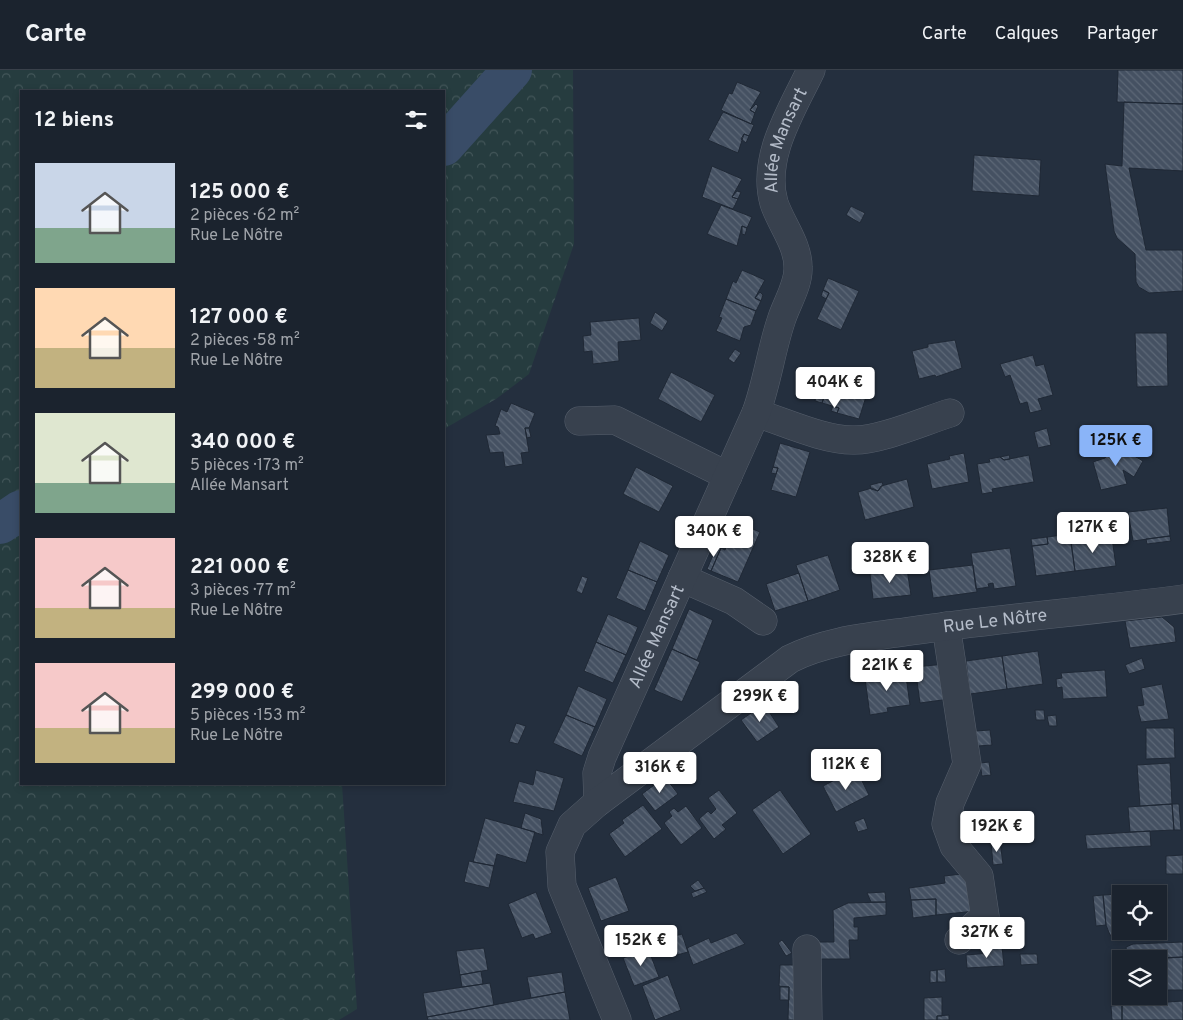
<!DOCTYPE html>
<html lang="fr">
<head>
<meta charset="utf-8">
<style>
	:root { --surface:#1b232e; --page:#242b36; --text:#f1f3f6; --muted:#a0a4aa; --line:#39404a; --accent:#8ab4f8 }
	body { margin:0; font-family:Overpass,sans-serif; background:var(--page); color:var(--text); height:100vh; display:flex; flex-direction:column; font-size:19px; white-space:nowrap }
	* { box-sizing:border-box; margin:0 }
	p { font-size:16px; color:var(--muted) }
	.icon { flex:none; width:28px; height:28px; fill:none; stroke:currentColor; stroke-width:2; stroke-linecap:round; stroke-linejoin:round }
	.map { position:relative; flex:1; overflow:hidden }
	.side { position:absolute; left:20px; top:20px; width:425px; height:695px; display:flex; flex-direction:column; background:var(--surface); border-radius:0px; box-shadow:0 2px 8px #0003,0 0 0 1px var(--line) }
	.side>* { flex:none }
	.buttons { position:absolute; left:1112px; top:815px; display:grid; gap:10px }
	.buttons a { display:grid; place-items:center; width:55px; height:55px; border-radius:0px; background:var(--surface); box-shadow:0 2px 8px #0003,0 0 0 1px var(--line); font-size:25px }
	.price { position:absolute; translate:-50% -42px; padding:0 11px; border-radius:5px; background:#fff; color:#222; font-size:16px; line-height:32px; filter:drop-shadow(0 1px 2px #0008) }
	.price::after { content:''; position:absolute; left:50%; top:30px; width:15px; height:11px; margin-left:-8px; background:inherit; clip-path:polygon(0 0,100% 0,50% 100%) }
	.price.active { background:var(--accent); color:#111 }
	ul { padding:0; list-style:none }
	li { display:flex; align-items:center; gap:15px; height:125px; padding:0 15px }
	li span { display:grid; place-items:center; flex:none; width:140px; height:100px; border-radius:0px; color:#555 }
	li>.icon { margin-inline-start:auto }
	span .icon { width:60px; height:60px; fill:#fffc; stroke-width:1 }
	li b { font-size:21px }
	h2 { display:flex; justify-content:space-between; align-items:center; height:60px; padding:0 15px; font-size:21px }
	header { display:flex; align-items:center; gap:30px; box-sizing:border-box; height:70px; padding:0 25px; background:var(--surface); border-bottom:1px solid var(--line) }
	header strong { font-size:24px }
	nav { display:flex; gap:28px; margin-inline-start:auto; font-size:18px }
	.map>svg:first-child { display:block }
	.forest { fill:url(#forest-crowns) }
	.lines { fill:none; stroke-linecap:round; stroke-linejoin:round }
	.river { stroke:#394c67; stroke-width:40 }
	.building { fill:url(#building-back-hatch); stroke:#1f2835 }
	.minor-casing { stroke:#565f6c; stroke-width:29 }
	.minor { stroke:#38414e; stroke-width:28 }
	.labels { text-anchor:middle; stroke-width:4; stroke-linejoin:round; paint-order:stroke }
	.street-label { font-size:18px; fill:#b4bcc9; stroke:#1d2633 }
</style>
</head>
<body>
<header>
<strong>Carte</strong>
<nav><a>Carte</a><a>Calques</a><a>Partager</a></nav>
</header>
<div class="map">
<svg width="1183" height="950" viewBox="0 0 1183 950">
	<defs>
		<pattern id="forest-crowns" width="20" height="18" patternUnits="userSpaceOnUse" patternTransform="scale(1.25)"><rect width="20" height="18" fill="#263c3f"/><path d="M2 6a3 3 0 1 1 6 0M12 15a3 3 0 1 1 6 0" fill="none" stroke="#435659"/></pattern>
		<pattern id="building-back-hatch" width="6" height="6" patternUnits="userSpaceOnUse" patternTransform="scale(1.25)"><rect width="6" height="6" fill="#455162"/><path d="M-1 5l2 2M0 0l6 6M5-1l2 2" fill="none" stroke="#5d6877"/></pattern>
	</defs>
	<rect width="100%" height="100%" fill="#242f3e"/>
	<path class="forest" d="M0 0H573L574 174 529 304 496 329 444 359V21H21V714H342L357 939 339 950H0Z"/>
	<g class="lines">
		<path class="river" d="M444 76 512 0
			M0 454 21 440"/>
	</g>
	<path class="building" d="M1118 0H1183V34L1117 32Z
		M737 12 761 22 750 40 755 43 751 54 721 40 729 23 732 24Z
		M1124 32 1183 34V101L1129 98 1146 180H1183V221L1149 223 1139 217 1136 212 1135 184 1117 168 1114 161 1105 94 1122 96Z
		M756 34 758 36 755 43 750 40Z
		M723 42 754 55 749 66 744 64 738 83 708 70Z
		M744 64 749 66 746 73 741 69Z
		M974 85 1041 90 1039 126 972 121Z
		M712 96 742 109 732 127 738 129 733 139 702 127Z
		M737 121 741 122 738 129 732 127Z
		M721 135 752 147 747 158 742 156 737 176 707 164Z
		M851 136 865 143 860 153 846 145Z
		M742 156 747 158 745 165 742 164Z
		M742 200 765 210 755 228 761 231 756 241 726 229 733 211 736 213Z
		M828 208 859 221 841 260 817 249 829 223 823 220Z
		M823 220 829 223 826 229 821 226Z
		M760 222 763 225 761 231 755 228Z
		M726 229 756 241 751 255 744 257 740 271 716 261 722 248 719 247Z
		M655 242 668 251 662 261 650 253Z
		M639 248 641 270 618 272 619 291 593 294 592 281 584 282 583 266 591 265 590 252Z
		M1135 263H1167L1168 316 1137 317Z
		M955 270 962 298 936 307 935 305 919 309 912 281 928 277V274Z
		M735 279 741 283 734 293 728 289Z
		M1033 285 1036 296 1044 294 1053 325 1038 329 1042 340 1030 343 1027 332 1020 334 1010 305 1005 307 1000 294Z
		M836 300 871 311 859 349 837 343 839 338 822 333 824 327 816 325 821 307 834 310Z
		M671 302 715 325 701 352 658 329Z
		M816 325 824 327 822 333 815 331Z
		M511 333 535 343 529 358H525L529 382 521 383 523 394 505 397 503 382 490 383 486 365 500 364 498 357 495 356 501 339 507 342Z
		M833 336 839 338 837 343 831 341Z
		M525 358H529L531 367 527 368Z
		M1047 358 1051 375 1038 378 1034 362Z
		M780 373 810 382 796 427 771 420 778 398 773 397Z
		M1113 374 1130 380 1129 383 1143 391 1134 407 1123 400 1127 414 1101 420 1093 392 1105 388Z
		M964 383 969 412 932 419 927 394 950 389 949 386Z
		M1009 385 1010 389 1004 390 1000 387Z
		M1029 385 1034 412 992 419 993 422 982 424 977 394 990 392 989 389 1000 387 1004 390Z
		M636 397 673 416 659 442 623 424Z
		M773 397 778 398 776 404 771 403Z
		M907 409 914 437 865 450 858 422 872 418 878 421 881 416Z
		M882 412 883 415 878 421 871 419 870 415Z
		M1167 438 1170 466 1133 471 1128 442Z
		M736 452 760 462 738 512 711 501 721 478 725 480Z
		M1070 464 1075 501 1036 506 1032 476 1048 474 1047 467Z
		M1170 466 1171 471 1147 474 1146 469Z
		M1047 467 1048 474 1032 476 1031 469Z
		M1112 468 1116 496 1075 501 1071 473Z
		M640 471 669 485 657 512 628 500Z
		M717 476 721 478 711 501 707 499Z
		M1010 478 1016 516 994 519 993 513 988 514 989 517 976 519 971 483Z
		M828 485 840 520 808 531 796 495Z
		M973 495 977 522 933 528 929 500Z
		M907 499 911 525 873 529 870 504Z
		M628 500 657 512 645 541 616 528Z
		M799 503 808 531 775 541 766 514Z
		M582 506 588 508 582 524 576 521Z
		M689 539 713 550 697 590 672 579Z
		M608 544 638 557 626 585 596 572Z
		M1162 547 1174 557 1176 572 1130 578 1125 551Z
		M596 572 626 585 613 613 584 601Z
		M672 579 700 592 682 632 654 620Z
		M1038 581 1043 614 1007 619 1002 586Z
		M1002 586 1007 619 970 624 966 591Z
		M1142 588 1145 599 1129 604 1125 595Z
		M945 594 950 629 920 633 915 597Z
		M905 599 910 635 887 638 888 642 870 645 865 609 893 605V600Z
		M1105 600 1107 627 1063 629 1062 617 1057 618 1056 609 1062 608 1061 603Z
		M1162 614 1169 649 1141 652 1137 636 1144 635 1141 618Z
		M578 616 607 629 595 657 566 645Z
		M764 634 779 657 757 672 741 650Z
		M1035 640H1044L1045 650H1036Z
		M566 645 595 657 582 686 553 673Z
		M1056 645 1057 656H1049L1047 646Z
		M516 653 526 656 518 674 509 672Z
		M1146 658H1174L1175 688 1146 689Z
		M990 660 992 675 978 676 975 661Z
		M989 692 991 705 982 706 980 693Z
		M1170 693 1172 734 1140 736 1137 695Z
		M856 699 869 725 836 742 823 716Z
		M536 700 564 708 554 741 513 732 519 711 533 715Z
		M665 707 678 724 655 741 642 724Z
		M719 720 737 743 722 755 726 759 714 769 699 749 708 741 711 744 716 739 708 728Z
		M780 720 811 764 783 784 752 740Z
		M1172 734 1174 760 1130 762 1128 737Z
		M1172 734H1179L1181 760H1174Z
		M643 735 662 759 625 787 609 764 624 753 622 750Z
		M686 736 702 758 681 775 664 753 672 746 669 742 674 738 678 742Z
		M525 743 541 749 543 765 521 758Z
		M485 748 535 762 526 793 497 784 494 796 473 792Z
		M864 748 868 759 858 762 854 752Z
		M1150 761 1151 776 1087 779 1085 765Z
		M1000 771 1003 794 993 795 991 772Z
		M1183 785V804H1166V786Z
		M469 791 494 796 489 818 464 812Z
		M971 803 976 841 936 845V829L911 830 909 818 945 813 944 806Z
		M616 807 629 841 601 851 588 818Z
		M698 810 704 818 695 821 690 816Z
		M704 818 707 822 693 828 691 823Z
		M536 822 552 863 535 869 533 864 522 868 508 834Z
		M885 822 886 832H871L867 823Z
		M1121 824V861H1135L1132 866 1121 871 1110 865 1106 855 1103 825Z
		M1103 825 1106 855 1096 856 1093 826Z
		M936 829V845L913 848 911 830Z
		M886 832V845L854 848V857H858V870H849L850 889H815V872H834L833 840 848 833Z
		M736 863 745 874 693 895 687 878 709 868 711 873Z
		M682 864 688 882 677 885 671 867Z
		M782 870 792 883 786 886 778 873Z
		M1183 872V887L1121 889 1117 891V883H1127L1126 877 1133 874Z
		M1002 876 1004 896 967 898 966 885 990 883 989 877Z
		M484 878 488 900 460 905 456 881Z
		M652 878 654 885 651 886 659 907 634 916 623 888Z
		M1020 884H1037L1038 894 1021 895Z
		M1183 887V920H1166L1165 906H1159L1161 926H1159V889H1154Z
		M793 888H804L803 950H788L789 917 779 916 780 895H793Z
		M945 899 946 912H937V900Z
		M937 900V912L930 913V901Z
		M481 901 483 914 462 917 460 905Z
		M562 902 565 922 531 928 527 907Z
		M668 905 681 940 655 950 642 916Z
		M490 913 494 935 427 947 423 923Z
		M780 917H789V930H780Z
		M565 922 570 950H428L427 947Z
		M942 927V946H937V950H924V928Z
		M1183 931V950H1122V935Z
		M1122 935V950H1112L1111 936Z
		M949 945V950H937V946Z"/>
	<g class="lines">
		<defs>
			<g id="minor">
				<path d="M756 343C785 352 823 370 853 370 879 371 924 351 950 343"/>
				<path d="M579 351 615 350 728 406"/>
				<path d="M682 508 734 531 763 551"/>
				<path d="M946 556 967 694 950 733 946 754 954 776 979 806 985 846 959 870"/>
				<path id="s1" d="M598 732 597 703 602 687 756 343C767 313 771 281 781 251 786 234 799 215 798 197 798 174 781 154 774 133 761 87 792 40 811 0"/>
				<path d="M807 879 808 950"/>
				<path id="s2" d="M617 950 562 816 560 782 572 755 598 732 790 589C828 570 870 567 911 561 1001 548 1093 541 1183 529"/>
			</g>
		</defs>
		<use href="#minor" class="minor-casing"/>
		<use href="#minor" class="minor"/>
	</g>
	<g class="labels">
		<g class="street-label">
			<text dy="6" stroke="none"><textPath href="#s1" startOffset="709">Allée Mansart</textPath></text>
			<text dy="6" stroke="none"><textPath href="#s2" startOffset="692">Rue Le Nôtre</textPath></text>
			<text dy="6" stroke="none"><textPath href="#s1" startOffset="178">Allée Mansart</textPath></text>
		</g>
	</g>
</svg>
<div class="buttons">
<a><svg class="icon" aria-label="locate" viewBox="0 0 24 24"><circle cx="12" cy="12" r="6"/><path d="M12 2v4M12 18v4M2 12h4M18 12h4"/></svg></a>
<a><svg class="icon" aria-label="layers" viewBox="0 0 24 24"><path d="M12 4l9 5-9 5-9-5zM3 14l9 5 9-5"/></svg></a>
</div>
<b class="price" style="left:835px;top:339px">404K €</b>
<b class="price active" style="left:1116px;top:397px">125K €</b>
<b class="price" style="left:1093px;top:484px">127K €</b>
<b class="price" style="left:714px;top:488px">340K €</b>
<b class="price" style="left:890px;top:514px">328K €</b>
<b class="price" style="left:887px;top:622px">221K €</b>
<b class="price" style="left:760px;top:653px">299K €</b>
<b class="price" style="left:846px;top:721px">112K €</b>
<b class="price" style="left:660px;top:724px">316K €</b>
<b class="price" style="left:997px;top:783px">192K €</b>
<b class="price" style="left:987px;top:889px">327K €</b>
<b class="price" style="left:641px;top:897px">152K €</b>
<section class="side">
<h2>12 biens<svg class="icon" aria-label="filters" viewBox="0 0 24 24"><path d="M4 7h16M4 17h16"/><circle cx="9" cy="7" r="2"/><circle cx="15" cy="17" r="2"/></svg></h2>
<ul>
<li><span style="background:linear-gradient(#c9d6e8 65%,#7fa58c 0)"><svg class="icon" aria-label="home" viewBox="0 0 24 24"><path d="M3 11l9-7 9 7M6 9v11h12V9"/></svg></span><div><b>125 000 €</b><p>2 pièces · 62 m²</p><p>Rue Le Nôtre</p></div></li>
<li><span style="background:linear-gradient(#ffd9b3 60%,#c2b280 0)"><svg class="icon" aria-label="home" viewBox="0 0 24 24"><path d="M3 11l9-7 9 7M6 9v11h12V9"/></svg></span><div><b>127 000 €</b><p>2 pièces · 58 m²</p><p>Rue Le Nôtre</p></div></li>
<li><span style="background:linear-gradient(#dfe7d0 70%,#7fa58c 0)"><svg class="icon" aria-label="home" viewBox="0 0 24 24"><path d="M3 11l9-7 9 7M6 9v11h12V9"/></svg></span><div><b>340 000 €</b><p>5 pièces · 173 m²</p><p>Allée Mansart</p></div></li>
<li><span style="background:linear-gradient(#f6c9c9 70%,#c2b280 0)"><svg class="icon" aria-label="home" viewBox="0 0 24 24"><path d="M3 11l9-7 9 7M6 9v11h12V9"/></svg></span><div><b>221 000 €</b><p>3 pièces · 77 m²</p><p>Rue Le Nôtre</p></div></li>
<li><span style="background:linear-gradient(#f6c9c9 65%,#c2b280 0)"><svg class="icon" aria-label="home" viewBox="0 0 24 24"><path d="M3 11l9-7 9 7M6 9v11h12V9"/></svg></span><div><b>299 000 €</b><p>5 pièces · 153 m²</p><p>Rue Le Nôtre</p></div></li>
</ul>
</section>
</div>
</body>
</html>
